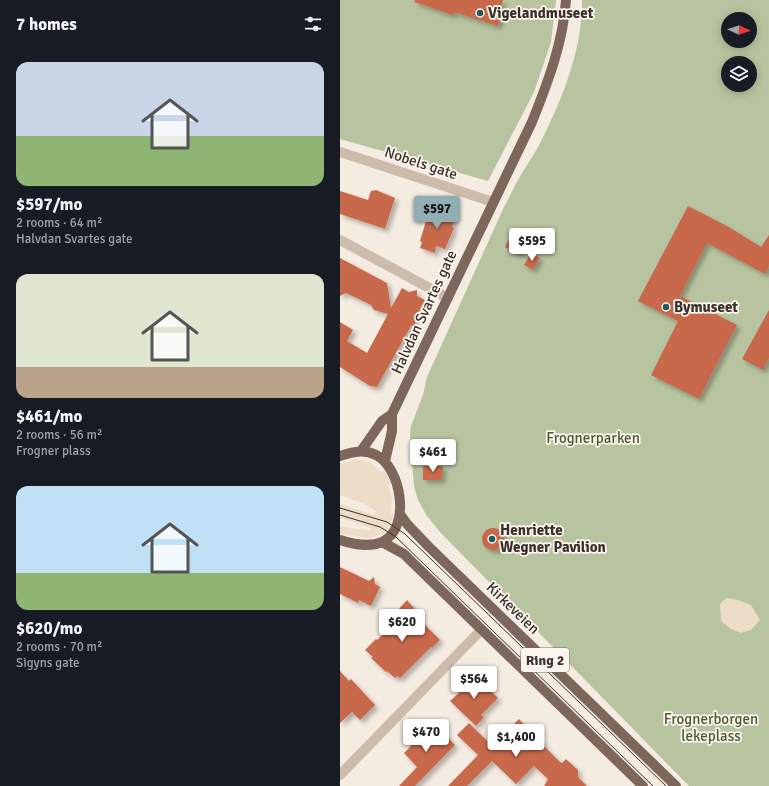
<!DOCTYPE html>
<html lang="en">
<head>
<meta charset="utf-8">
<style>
	:root { --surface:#171b24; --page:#242831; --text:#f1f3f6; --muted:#9ea1a6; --accent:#92aeb2 }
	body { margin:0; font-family:Signika,sans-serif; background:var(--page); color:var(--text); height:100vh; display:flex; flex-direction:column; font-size:15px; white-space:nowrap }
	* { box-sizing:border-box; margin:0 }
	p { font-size:13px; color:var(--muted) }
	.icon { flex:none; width:22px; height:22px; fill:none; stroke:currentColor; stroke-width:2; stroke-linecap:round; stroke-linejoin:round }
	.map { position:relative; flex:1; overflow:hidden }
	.drawer { display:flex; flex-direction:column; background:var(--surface); width:340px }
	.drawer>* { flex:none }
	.needle { width:26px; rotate:93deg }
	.tools { position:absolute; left:381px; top:12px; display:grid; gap:8px }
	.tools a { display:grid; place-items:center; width:36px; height:36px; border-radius:50%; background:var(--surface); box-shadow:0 2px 10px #0003; font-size:20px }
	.price { position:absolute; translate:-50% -34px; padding:0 9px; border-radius:4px; background:#fff; color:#222; font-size:13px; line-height:26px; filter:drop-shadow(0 1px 2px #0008) }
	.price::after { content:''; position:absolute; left:50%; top:24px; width:12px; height:9px; margin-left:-6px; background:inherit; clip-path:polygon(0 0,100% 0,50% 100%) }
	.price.active { background:var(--accent); color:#111 }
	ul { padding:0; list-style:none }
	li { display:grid; align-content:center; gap:8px; height:212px; padding:0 16px }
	li span { display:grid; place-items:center; height:124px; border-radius:12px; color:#555 }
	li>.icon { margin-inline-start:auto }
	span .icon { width:72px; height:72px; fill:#fffc; stroke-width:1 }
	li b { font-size:17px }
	h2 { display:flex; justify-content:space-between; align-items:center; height:48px; padding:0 16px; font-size:17px }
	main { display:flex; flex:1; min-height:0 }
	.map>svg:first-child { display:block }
	.green { fill:#b8c4a0; fill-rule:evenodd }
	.plaza { fill:#ecdcc8 }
	.building { fill:#c8694b; filter:url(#shadow) }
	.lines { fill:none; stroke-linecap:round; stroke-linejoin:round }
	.minor { stroke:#cdbbac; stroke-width:10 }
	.primary { stroke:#7d675c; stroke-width:10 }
	.tram { stroke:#3b302b; stroke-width:1 }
	.poi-dot { fill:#1f5a5e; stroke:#fbf5ee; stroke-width:1.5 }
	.labels { text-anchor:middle; stroke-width:3.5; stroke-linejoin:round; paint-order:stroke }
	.shield { fill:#fbf5ee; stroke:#756b66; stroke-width:1 }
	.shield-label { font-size:14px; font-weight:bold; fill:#3b302b }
	.poi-label { font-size:15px; font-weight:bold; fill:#3b302b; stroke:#fbf5ee; text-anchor:start }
	.street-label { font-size:15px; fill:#3b302b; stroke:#fbf5ee }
	.park-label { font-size:15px; fill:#4a5a2e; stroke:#fbf5ee }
</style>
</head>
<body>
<main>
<section class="drawer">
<h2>7 homes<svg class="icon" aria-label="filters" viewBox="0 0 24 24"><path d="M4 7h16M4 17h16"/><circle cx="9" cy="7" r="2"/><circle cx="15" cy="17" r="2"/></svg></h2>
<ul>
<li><span style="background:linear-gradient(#c9d6e8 60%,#8fb573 0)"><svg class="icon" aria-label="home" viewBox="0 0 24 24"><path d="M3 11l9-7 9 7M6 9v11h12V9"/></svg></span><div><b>$597/mo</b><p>2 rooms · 64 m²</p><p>Halvdan Svartes gate</p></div></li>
<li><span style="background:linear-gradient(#dfe7d0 75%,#b9a48a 0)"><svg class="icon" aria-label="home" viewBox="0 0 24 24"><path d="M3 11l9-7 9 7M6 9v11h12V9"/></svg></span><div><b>$461/mo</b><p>2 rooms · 56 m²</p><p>Frogner plass</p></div></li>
<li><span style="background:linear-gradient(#bfe0f5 70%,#8fb573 0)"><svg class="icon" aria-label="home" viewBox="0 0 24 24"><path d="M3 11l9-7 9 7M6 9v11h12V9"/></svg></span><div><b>$620/mo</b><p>2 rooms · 70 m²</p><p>Sigyns gate</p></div></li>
</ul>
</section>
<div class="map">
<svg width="429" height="786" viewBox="0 0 429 786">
	<defs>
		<filter id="shadow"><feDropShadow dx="3.5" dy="3.5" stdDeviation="2" flood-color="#0004"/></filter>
	</defs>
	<rect width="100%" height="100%" fill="#f4ebe1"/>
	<path class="green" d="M0 0H216L211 42 194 92 148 181 0 139Z
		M242 0H429V786H349L100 532 87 516 78 500 74 487 70 435 71 426 83 395 87 377 164 207C169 198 173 189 178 180 184 169 191 159 197 149 220 105 243 50 242 0ZM388 19H410V41H388ZM388 63H410V85H388Z"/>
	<path class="plaza" d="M15 460H21L31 463 42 472 45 470 51 483 48 484 52 499 51 514H54L49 528 42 535 41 534 33 537 28 538 1 534 0 535V526L30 531 31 528 0 518V504L35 515 36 511 23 503 0 495V464Z
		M386 598 398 600 411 605 420 620 411 630 401 633 391 629 381 621 380 604Z"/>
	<path class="building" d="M75 0H163L160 9 163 10 158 26 114 12 113 15 74 2Z
		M0 191 28 200 31 191 36 190 55 198 45 229 0 214Z
		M348 206 387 226 421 247 429 235V266L425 274 367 243 340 296 397 325 359 399 311 375 338 321 298 301Z
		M96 207 100 209 102 212 116 217 112 227 114 228 105 249 96 246 95 253 80 248 82 242 80 241 89 211Z
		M172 233 187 241 180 255 165 247Z
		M191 253 200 258 193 270 184 265Z
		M0 258 47 283 51 308 62 288 69 292 77 290V296L85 300 75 318 76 321 74 325 71 326 37 387 30 386 0 367V322L13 330 7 341 27 353 48 314 34 310 31 305 6 293 0 296Z
		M429 310V358L423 370 402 359Z
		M83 466H103L102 480H83Z
		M142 539a11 11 0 1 1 22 0a11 11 0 1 1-22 0Z
		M0 567 29 581 34 577 35 584 40 587 31 606 19 600 18 603 0 594Z
		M67 600 74 608 71 611 100 640 92 648 91 647 60 678 57 676 55 678 47 671 46 672 31 658 33 657 25 650 36 639 37 640 53 625 48 621Z
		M0 671 9 681 11 679 35 705 20 720 12 712 0 723Z
		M135 676 158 698 141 715 144 717 136 726 110 701 119 693 121 688 126 685Z
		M179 719 187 728H191L196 733V736L205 745 204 746 220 762 222 763 226 759 238 770V777L247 786H204L208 779 194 766 176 784 152 761 127 786H108L138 755 117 735 129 723 152 746Z
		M93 723 115 745 75 786H59L77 767 64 753 71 746 68 742 82 727 86 731Z"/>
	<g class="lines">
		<path class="minor" d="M0 152 153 202
			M0 240 108 298
			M0 775 141 630"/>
		<path class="primary" d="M21 451 42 421 52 414
			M0 456C12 452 24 449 36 455 61 467 72 528 42 542 29 548 13 544 0 540
			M45 461 52 431V414L192 122C208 82 223 43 226 0
			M60 514 67 524 88 546 336 786
			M42 542 64 554 73 563 303 786"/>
		<path class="tram" d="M0 508 47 522 65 534 326 786
			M0 515 40 527 56 537 313 786"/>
	</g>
	<g class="poi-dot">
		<circle cx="140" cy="13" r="4"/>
		<circle cx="326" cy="307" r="4"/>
		<circle cx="152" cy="539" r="4"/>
	</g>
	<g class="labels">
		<rect class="shield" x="181" y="648" width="48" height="24" rx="3"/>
		<g class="shield-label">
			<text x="205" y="665">Ring 2</text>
		</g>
		<g class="poi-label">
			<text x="148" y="18">Vigelandmuseet</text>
			<text x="334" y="312">Bymuseet</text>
			<text x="160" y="535">Henriette<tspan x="160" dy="17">Wegner Pavilion</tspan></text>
		</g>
		<g class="street-label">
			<text transform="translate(81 163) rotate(18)" y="5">Nobels gate</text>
			<text transform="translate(84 312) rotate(-65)" y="5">Halvdan Svartes gate</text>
			<text transform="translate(173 608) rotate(44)" y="5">Kirkeveien</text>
		</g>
		<g class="park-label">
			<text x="253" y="443">Frognerparken</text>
			<text x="371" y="724">Frognerborgen<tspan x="371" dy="17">lekeplass</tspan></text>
		</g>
	</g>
</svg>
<div class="tools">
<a><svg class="needle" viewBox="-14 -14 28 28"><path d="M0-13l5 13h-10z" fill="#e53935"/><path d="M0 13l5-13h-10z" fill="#9ea1a6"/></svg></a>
<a><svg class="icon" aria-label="layers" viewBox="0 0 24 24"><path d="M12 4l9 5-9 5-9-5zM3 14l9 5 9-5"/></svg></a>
</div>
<b class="price active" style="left:97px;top:230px">$597</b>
<b class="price" style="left:192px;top:262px">$595</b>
<b class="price" style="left:93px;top:473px">$461</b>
<b class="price" style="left:62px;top:643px">$620</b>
<b class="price" style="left:134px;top:700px">$564</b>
<b class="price" style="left:86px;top:753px">$470</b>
<b class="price" style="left:176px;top:758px">$1,400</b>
</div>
</main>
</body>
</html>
